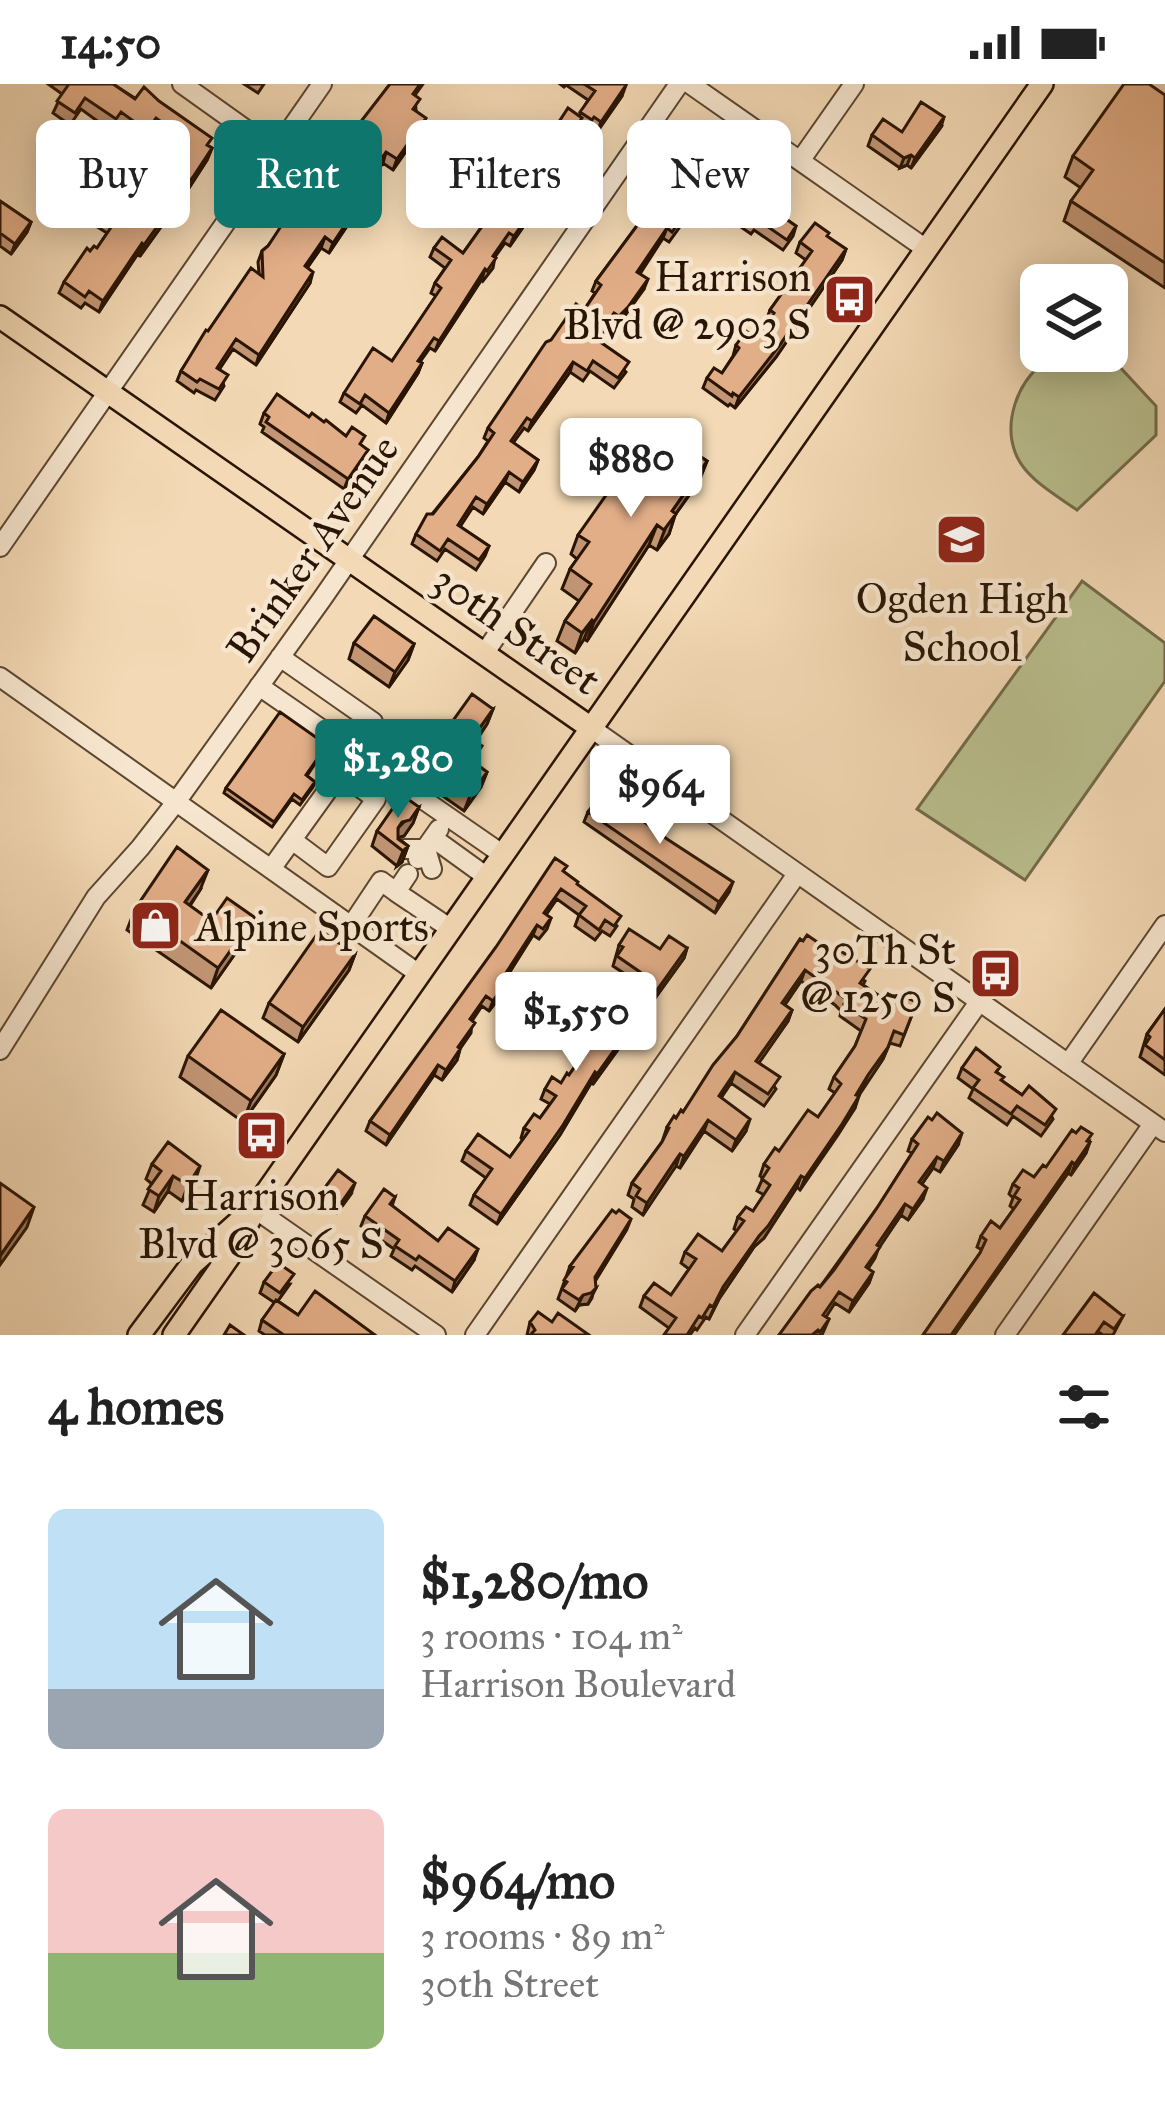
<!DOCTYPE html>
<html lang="en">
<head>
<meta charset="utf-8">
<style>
	:root { --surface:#fff; --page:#f2f2f2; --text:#222; --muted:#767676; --accent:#0f766e }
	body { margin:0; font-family:"IM FELL Great Primer",serif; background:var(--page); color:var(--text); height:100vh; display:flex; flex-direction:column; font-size:45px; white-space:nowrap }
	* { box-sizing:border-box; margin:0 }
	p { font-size:39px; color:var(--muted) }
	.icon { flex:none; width:66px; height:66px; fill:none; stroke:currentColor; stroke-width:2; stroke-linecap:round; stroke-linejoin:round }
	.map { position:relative; height:1251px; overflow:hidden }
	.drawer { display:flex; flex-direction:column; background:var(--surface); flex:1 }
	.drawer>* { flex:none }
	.banner { position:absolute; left:36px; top:36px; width:1095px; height:108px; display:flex; gap:24px }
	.controls { position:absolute; left:1020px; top:180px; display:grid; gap:24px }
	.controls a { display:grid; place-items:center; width:108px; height:108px; border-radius:18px; background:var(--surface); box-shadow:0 6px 30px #0003; font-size:60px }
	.price { position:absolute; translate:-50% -102px; padding:0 27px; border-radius:12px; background:#fff; color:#222; font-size:39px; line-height:78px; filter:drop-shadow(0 3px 6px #0008) }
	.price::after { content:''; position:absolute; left:50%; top:72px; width:36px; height:27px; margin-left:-18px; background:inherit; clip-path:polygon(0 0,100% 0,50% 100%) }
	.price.selected { background:var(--accent); color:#fff }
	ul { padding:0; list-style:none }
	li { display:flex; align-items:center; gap:36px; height:300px; padding:0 48px }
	li span { display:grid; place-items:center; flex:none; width:336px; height:240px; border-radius:18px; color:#555 }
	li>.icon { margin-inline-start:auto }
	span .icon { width:144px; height:144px; fill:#fffc; stroke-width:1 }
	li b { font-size:51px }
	h2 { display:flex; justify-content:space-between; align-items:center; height:144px; padding:0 48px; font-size:51px }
	.pill { padding:0 42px; border-radius:18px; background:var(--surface); box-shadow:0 6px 30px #0003; font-size:42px; line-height:108px }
	.pill.selected { background:var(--accent); color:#fff }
	.status { display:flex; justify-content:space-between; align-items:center; height:84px; padding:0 60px; background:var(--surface); direction:ltr }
	.status svg { height:33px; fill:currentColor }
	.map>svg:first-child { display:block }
	.green { fill:#babf8e; stroke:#726a49; stroke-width:3 }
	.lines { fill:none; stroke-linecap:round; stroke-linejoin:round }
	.minor-casing { stroke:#5c4630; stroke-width:22 }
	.major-casing { stroke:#2a1504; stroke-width:26 }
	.minor { stroke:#f7e6cf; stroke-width:18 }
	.major { stroke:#f3d9b5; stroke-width:21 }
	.wall { fill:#c29675; stroke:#2a1504; stroke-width:3 }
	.shaded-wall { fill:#9e7a5f; stroke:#2a1504; stroke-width:3 }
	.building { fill:#e2ae88; stroke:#2a1504; stroke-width:3 }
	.labels { text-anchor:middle; stroke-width:9; stroke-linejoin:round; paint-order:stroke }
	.poi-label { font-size:42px; fill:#2a1504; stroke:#f7e6cf; text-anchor:end }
	.street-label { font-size:42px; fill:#2a1504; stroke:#f7e6cf }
</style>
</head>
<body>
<div class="status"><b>14:50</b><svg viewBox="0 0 49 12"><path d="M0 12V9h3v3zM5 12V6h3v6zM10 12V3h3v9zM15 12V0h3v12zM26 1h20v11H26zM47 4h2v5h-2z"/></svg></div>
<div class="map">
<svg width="1165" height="1251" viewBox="0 0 1165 1251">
	<rect width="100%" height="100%" fill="#f3d9b5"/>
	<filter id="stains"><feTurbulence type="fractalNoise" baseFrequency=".00167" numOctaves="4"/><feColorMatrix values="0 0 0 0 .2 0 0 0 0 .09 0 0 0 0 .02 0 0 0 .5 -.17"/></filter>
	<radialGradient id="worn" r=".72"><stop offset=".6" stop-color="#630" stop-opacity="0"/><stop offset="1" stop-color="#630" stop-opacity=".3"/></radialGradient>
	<path class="green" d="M1067 267H1105L1156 322V351L1077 426C1056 411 1024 394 1015 368 1004 338 1017 300 1041 281 1048 275 1059 271 1067 267Z
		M1082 497 1165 559V597L1025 796 917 725Z"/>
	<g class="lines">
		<defs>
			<path id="minor" d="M182 0 276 67
				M690 0 926 165
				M800 77 854 0
				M0 463 322 0
				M484 570 546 479
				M280 573 373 638
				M0 593 419 890
				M259 602 502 770
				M591 644 1165 1048
				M433 754 487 793
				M404 765H426L432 785
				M418 775 439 745
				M271 785 340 689 376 715 328 783 292 756
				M408 790 396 808 451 845
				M351 842 381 797 396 808
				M0 966 96 813 140 764 176 718 322 515 679 0
				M1068 980 1165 841
				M255 1125 436 1251
				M475 1251 797 790
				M745 1251 979 918
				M1005 1251 1153 1040"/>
			<path id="major" d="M0 233 591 644
				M139 1251 192 1180 249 1129
				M174 1251 232 1168 255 1125 1042 0"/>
		</defs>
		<use href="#minor" class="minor-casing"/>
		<use href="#major" class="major-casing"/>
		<use href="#minor" class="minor"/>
		<use href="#major" class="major"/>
	</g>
	<path class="wall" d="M48 0H113L212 64 207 76 189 104 140 172 137 171 99 228 85 219 81 224 59 209 64 198 90 167 97 164 107 149 96 142 100 130 126 127 137 111 122 101 126 90 159 81 172 60 152 46 143 59 116 40 111 47 81 25 70 41 53 29 62 10Z
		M244 0H264L258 9Z
		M390 0H423L415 11 416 26 422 44 393 86 383 79 356 117 355 130 329 169 321 164 307 184 310 199 256 281 233 265 219 286 224 302 215 316 196 306 194 309 177 297 181 287 208 247 259 189 258 178 262 167 268 162Z
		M560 0H624L622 12 597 48 590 44 588 47 579 40 567 61 575 67 572 77 559 95 557 94 510 162 505 159 495 173 493 184 483 197 482 195 435 267 430 264 420 278 422 279 418 289 386 339 362 321 356 329 340 318 344 309 392 277 436 212 431 209 435 199 445 184 430 173 434 164 463 169 482 142 473 136 477 126 540 60 579 32 588 16 566 1 564 3Z
		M1165 11V204L1064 137 1071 117 1081 104 1065 93 1073 72Z
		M941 43 911 84 907 81 900 84 868 62 872 51Z
		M705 71 750 103 762 107 767 122 796 142 793 152 783 166 754 146 751 150 738 141 739 139 709 119 711 114 689 98 670 125 679 144 669 158 663 154 640 190 644 205 624 233 615 242 611 239 598 256 626 288 614 304 590 287 583 297 570 288 528 347 524 344 513 359 538 376 534 386 519 408 505 398 483 430 473 423 460 443 489 462 485 472 476 486 445 465 437 477 412 460 416 450 478 373 488 357 484 354 488 344 551 256 584 226 595 209 592 207 596 197 639 139 641 128 657 103 660 92Z
		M0 117 31 138 27 148 11 170 0 162Z
		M827 153 846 165 842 176 776 273 735 324 730 320 728 322 703 304 707 294 722 289 733 272 736 261 756 254 768 238 766 237 770 226 806 176 796 169 800 158Z
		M264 329 309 333 368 366 364 376 344 405 262 348 264 343 260 340Z
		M676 358H694L691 367 707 377 699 397 675 431 669 450 657 466 649 461 587 557 584 555 575 569 557 557 565 537 579 517 562 505 570 485 577 475 571 470 578 451 642 374Z
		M354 559 414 560 408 576 389 603 349 575Z
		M493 625 487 640 476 657 475 679 487 688 481 703 464 727 437 708 439 702 436 700 448 676 436 668 442 652Z
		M327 661 307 692 315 698 313 703 300 721 292 715 272 743 224 709 226 704Z
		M419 723 413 739 404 752 398 754 408 762 402 778 397 782 372 762 377 747Z
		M588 728 729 808 715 829 584 738Z
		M564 788 617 842 610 852 602 847 595 856 575 842 579 831 557 815 546 831 551 834 547 845 539 855 533 851 506 894 508 895 505 906 489 927 482 922 472 937 471 949 460 965 457 976 442 996 434 991 386 1061 366 1047 370 1037Z
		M200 806 190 822 211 837 246 854 211 904 127 846 135 825Z
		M800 855 865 897 863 901 887 917 917 918 900 962 890 959 883 975 864 1003 858 1012 855 1024 838 1051 800 1106 797 1103 764 1154 754 1163 719 1215 709 1235 706 1233 697 1246 695 1244 690 1251H664L669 1244 640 1223 644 1212 671 1211 689 1185 681 1179 685 1168 722 1167 737 1147 734 1145 738 1133 753 1127 764 1111 757 1107 763 1094 760 1092 764 1080 818 1033 835 1009 829 1005 834 993 855 962 861 947 840 932 841 927 835 921 801 897 785 921 792 926 788 937 758 979 776 1005 764 1022 731 999 721 1014 746 1047 732 1067 704 1047 680 1084 676 1082 671 1088 643 1131 632 1123 634 1115 628 1111 632 1099 662 1058 667 1043 683 1028 737 952Z
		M619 861 660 865 687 864 684 874 593 1000 591 999 560 1051 497 1140 470 1121 474 1111 486 1094 462 1077 466 1067 510 1073 523 1056 521 1054 524 1044 540 1034 550 1020 541 1015 545 1005 561 999 569 991 634 896 613 882Z
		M355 870 349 886 298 958 263 934 269 919Z
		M1165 925V991L1140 973 1147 950Z
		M284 970 276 991 243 1038 180 993 188 972Z
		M962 984 998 989 1002 997 1022 1011 1044 1016 1053 1035 1041 1052 1013 1032 1007 1041 969 1014 973 1005 958 994Z
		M912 1055 958 1061 940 1088 933 1084 922 1100 923 1115 908 1136 901 1131 879 1163 875 1174 868 1185 873 1188 869 1199 849 1228 835 1219 826 1233 829 1235 822 1251H779L820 1203 877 1124 912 1069 908 1067Z
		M1089 1058 1086 1069 1071 1091 1068 1089 954 1251H923L982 1166 977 1163 981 1152 1000 1144 1014 1125 1010 1122 1013 1114 1009 1110 1013 1100 1034 1093 1046 1083Z
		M152 1080 195 1097 182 1117 168 1107 154 1128 143 1121 152 1100 146 1095Z
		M323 1106 351 1110 337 1129 320 1117Z
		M395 1113 392 1122 438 1157 474 1176 452 1208 415 1182 412 1186 391 1172 394 1165 361 1142 365 1132Z
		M627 1145 595 1197 592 1214 588 1220 579 1221 575 1227 558 1215 570 1182Z
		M264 1198 290 1200 278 1217 298 1231 375 1251H265L259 1247 262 1236 275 1219 260 1209Z
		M1123 1232 1113 1251H1103L1100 1249 1098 1251H1063Z
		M530 1238H552L589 1251H527Z"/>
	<path class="shaded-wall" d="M626 1 622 12 597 48 601 38Z
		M944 33 941 43 911 84 915 74Z
		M426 34 418 50 393 86 397 75Z
		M212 64 207 76 189 104 140 172 144 161Z
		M575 67 572 77 559 95 562 85Z
		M386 68 383 79 350 126 353 116Z
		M911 71 907 81 900 84 904 74Z
		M561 84 557 94 510 162 514 152Z
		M692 88 689 98 664 134 667 124Z
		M359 120 355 130 329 169 333 159Z
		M31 138 27 148 11 170 15 160Z
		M667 144 663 154 634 198 637 188Z
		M325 153 321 164 301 193 305 182Z
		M142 159 137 171 99 228 103 217Z
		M846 165 842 176 776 273 735 324 739 313Z
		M485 185 482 195 435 267 439 257Z
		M313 188 310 199 256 281 259 271Z
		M648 195 644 205 615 242 619 232Z
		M573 278 570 288 528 347 532 337Z
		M422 279 418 289 386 339 389 329Z
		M368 366 364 376 344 405 348 395Z
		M538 376 534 386 519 408 523 398Z
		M707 377 699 397 675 431 669 450 657 466 672 427Z
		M509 388 505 398 483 430 487 420Z
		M657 441 649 461 587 557 594 538Z
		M592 536 584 555 575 569 582 549Z
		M414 560 408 576 389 603 395 588Z
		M493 625 487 640 466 670 472 655Z
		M487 688 481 703 464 727 470 712Z
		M419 723 413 739 404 752 396 754 398 744Z
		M408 762 402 778 397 782 403 767Z
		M208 786 200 806 177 839 185 818Z
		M733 798 729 808 715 829 719 818Z
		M254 833 246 854 211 904 218 884Z
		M537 841 533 851 500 903 504 892Z
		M687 864 684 874 593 1000 597 990Z
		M355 870 349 886 298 958 303 943Z
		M805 886 801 897 778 930 782 919Z
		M508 895 505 906 489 927 493 917Z
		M792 926 788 937 752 989 756 977Z
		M888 963 883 975 852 1022 868 991Z
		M460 965 457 976 442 996 446 986Z
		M284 970 276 991 243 1038 251 1017Z
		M438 981 434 991 386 1061 390 1051Z
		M595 988 591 999 560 1051 497 1140 501 1130Z
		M735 988 731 999 714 1024 719 1012Z
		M859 1012 855 1024 800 1106 805 1094Z
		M750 1035 746 1047 732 1067 736 1056Z
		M708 1036 704 1047 680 1084 684 1072Z
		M962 1049 958 1061 940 1088 944 1077Z
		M1090 1058 1086 1069 1071 1091 1075 1080Z
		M680 1070 676 1082 643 1131 647 1119Z
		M937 1073 933 1084 915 1110 919 1098Z
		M1072 1078 1068 1089 954 1251H951Z
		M200 1082 195 1097 182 1117 188 1101Z
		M173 1092 168 1107 154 1128 159 1112Z
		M801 1092 797 1103 764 1154 754 1163 719 1215 709 1235 723 1203Z
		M355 1099 351 1110 337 1129 341 1119Z
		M927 1104 923 1115 908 1136 913 1125Z
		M905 1120 901 1131 873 1173 877 1161Z
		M34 1123 27 1143 0 1181V1172Z
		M631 1135 627 1145 591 1204 595 1193Z
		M478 1165 474 1176 452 1208 455 1197Z
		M873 1188 869 1199 849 1228 853 1217Z
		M596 1204 588 1220 579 1221 575 1227 583 1211Z"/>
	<path class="building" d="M69 0H113L135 15 144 3 159 17 212 54 207 61 212 64 193 93 144 161 142 159 103 217 89 207 85 213 64 198 87 164 90 167 94 162 97 164 114 139 100 130 109 116 126 127 143 101 126 90 141 69 159 81 178 50 156 34 147 47 121 28 116 35 85 14 75 29 57 17Z
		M390 0H420L413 10 420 15 413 25 426 34 397 75 386 68 353 116 359 120 333 159 325 153 305 182 313 188 259 271 236 255 217 284 228 291 219 305 200 295 197 298 181 287 206 246 208 247 251 184 263 193 262 167 268 162 289 130Z
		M584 0H624L626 1 601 38 594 33 592 36 580 28 595 7Z
		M1124 0H1149L1165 11V179L1071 117 1093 86 1073 72Z
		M921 18 944 33 915 74 911 71 904 74 872 51 883 35 902 48Z
		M568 24 582 34 565 60 575 67 562 85 561 84 514 152 509 149 493 172 496 174 487 187 485 185 439 257 434 254 418 277 422 279 389 329 365 311 360 320 344 309 373 264 392 277 439 207 441 204 435 199 451 176 434 164 442 153 463 169 488 134 477 126 514 74 530 53 540 60 548 48 551 50Z
		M685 56 707 67 704 70 750 103 753 98 764 106 762 107 770 113 767 122 796 142 787 156 758 136 755 140 742 131 743 129 713 109 716 104 692 88 667 124 682 134 672 148 667 144 637 188 648 195 628 223 619 232 614 229 596 255 629 278 618 294 593 277 587 287 573 278 532 337 527 334 511 357 538 376 523 398 509 388 487 420 476 413 458 441 489 462 479 476 448 455 440 467 416 450 427 430H433L478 373 494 349 488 344 546 258 551 256 576 220 584 226 601 201 596 197 645 131 641 128 663 94 660 92Z
		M0 117 31 138 15 160 0 149Z
		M815 139 829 149 827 152 846 165 779 262 739 313 733 309 732 312 707 294 714 284 722 289 739 264 736 261 746 247 756 254 774 229 770 226 812 167 800 158Z
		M277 310 309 333 312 329 324 338 326 336 346 352 352 343 365 352 360 360 368 366 348 395 266 338 269 333 264 329Z
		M660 348 676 358 682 350 694 358 689 365 707 377 672 427 676 430 664 446 657 441 594 538 592 536 582 549 565 537 591 500 570 485 589 458 578 451 635 370 642 374Z
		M374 532 414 560 395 588 354 559Z
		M472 610 493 625 472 655 482 662 472 677 487 688 470 712 442 693 446 688 442 685 457 663 442 652Z
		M280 628 327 661 306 691 315 698 302 716 294 710 274 738 226 704Z
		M603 707 667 755 733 798 719 818 588 728Z
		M402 711 419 723 410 736 402 738 398 744V755L408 762 403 767 377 747Z
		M177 763 208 786 185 818 211 837 227 814 254 833 218 884 135 825Z
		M555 774 567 782 563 787 578 798 577 800 621 832 614 842 605 836 599 846 579 831 586 822 561 805 544 829 551 834 543 845 537 841 504 892 508 895 493 917 486 912 470 935 475 939 458 963 460 965 446 986 438 981 390 1051 370 1037 496 863Z
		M629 845 660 865 669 852 687 864 597 990 595 988 563 1041 501 1130 474 1111 492 1085 466 1067 478 1050 510 1073 529 1047 524 1044 534 1030 540 1034 556 1012 545 1005 552 993 561 999 567 989 569 991 640 888 617 872 623 863 619 861Z
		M320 846 355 870 303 943 269 919Z
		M807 851 829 866 832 862 870 885 860 899 887 917 891 907 917 918 904 951 894 947 888 963 868 991 856 1011 859 1012 842 1040 805 1094 801 1092 768 1142 759 1152 723 1203 713 1223 710 1221 702 1234 699 1232 687 1251H664L676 1234 644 1212 654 1199 671 1211 696 1175 685 1168 698 1150 722 1167 744 1137 738 1133 746 1123 753 1127 770 1101 762 1095 769 1084 764 1080 775 1064 779 1067 808 1026 818 1033 841 1000 834 993 855 962 866 935 844 920 847 916 839 910 805 886 782 919 792 926 756 977 780 993 768 1010 735 988 719 1012 750 1035 736 1056 708 1036 684 1072 680 1070 675 1077 647 1119 636 1112 640 1105 632 1099 662 1058 669 1044 667 1043 674 1032 676 1034 681 1026 683 1028 713 981 737 952 800 855 803 857Z
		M1165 925V976L1145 961 1150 953 1147 950Z
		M221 926 284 970 251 1017 188 972Z
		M976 964 1000 983 996 988 1004 993 1001 996 1022 1011 1029 1002 1056 1025 1045 1041 1017 1022 1011 1030 973 1004 979 996 962 984Z
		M937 1029 962 1049 944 1077 937 1073 919 1098 927 1104 913 1125 905 1120 877 1161 880 1163 866 1183 873 1188 853 1217 839 1208 823 1231 829 1235 820 1248 818 1246 812 1251H779L811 1207 818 1201 820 1203 834 1186 877 1124 918 1060 912 1055 928 1033 932 1036Z
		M1081 1043 1092 1050 1087 1057 1090 1058 1075 1080 1072 1078 951 1251H923L980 1169 986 1156 981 1152 991 1137 1000 1144 1020 1116 1014 1112 1019 1104 1013 1100 1023 1086 1034 1093 1043 1081 1046 1083 1072 1046 1076 1049Z
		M168 1058 200 1082 188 1101 173 1092 159 1112 148 1105 161 1087 152 1080Z
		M338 1086 355 1099 341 1119 323 1106Z
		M0 1099 34 1123 0 1172Z
		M384 1105 395 1113 390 1120 438 1157 448 1144 478 1165 455 1197 419 1172 416 1176 395 1162 399 1156 365 1132Z
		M612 1126 616 1129 619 1126 631 1135 595 1193 596 1204 591 1209 583 1211 579 1216 562 1205 567 1198 564 1196 573 1183 570 1182Z
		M278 1179 294 1190 280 1209 264 1198Z
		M315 1207 375 1251H284L262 1236 276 1216 298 1231Z
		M1094 1209 1123 1232 1114 1245 1104 1238 1095 1251H1063Z
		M538 1228 552 1238 558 1229 589 1251H534L532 1249 535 1246 530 1238Z
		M230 1241 244 1251H224Z"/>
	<defs>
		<symbol id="bus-square" viewBox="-11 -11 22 22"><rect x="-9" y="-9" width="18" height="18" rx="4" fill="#8f2418" stroke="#f7e6cf"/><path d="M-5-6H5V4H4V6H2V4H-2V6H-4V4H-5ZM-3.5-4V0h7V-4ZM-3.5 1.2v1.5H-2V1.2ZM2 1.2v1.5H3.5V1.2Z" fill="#fff"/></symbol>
		<symbol id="school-square" viewBox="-11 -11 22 22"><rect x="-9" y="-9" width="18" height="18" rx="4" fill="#8f2418" stroke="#f7e6cf"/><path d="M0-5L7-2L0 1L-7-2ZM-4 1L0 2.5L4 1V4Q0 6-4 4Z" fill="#fff"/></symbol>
		<symbol id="shop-square" viewBox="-11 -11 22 22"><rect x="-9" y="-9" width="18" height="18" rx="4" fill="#8f2418" stroke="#f7e6cf"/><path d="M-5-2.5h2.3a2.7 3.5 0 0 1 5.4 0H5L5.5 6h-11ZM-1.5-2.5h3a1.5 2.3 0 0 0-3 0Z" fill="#fff"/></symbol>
	</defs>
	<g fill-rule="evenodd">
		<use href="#bus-square" x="820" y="186" width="59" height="59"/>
		<use href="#school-square" x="932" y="426" width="59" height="59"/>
		<use href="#shop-square" x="126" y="812" width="59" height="59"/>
		<use href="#bus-square" x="966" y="860" width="59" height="59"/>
		<use href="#bus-square" x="232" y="1022" width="59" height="59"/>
	</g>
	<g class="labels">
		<g class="poi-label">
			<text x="811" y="207">Harrison<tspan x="811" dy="48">Blvd @ 2903 S</tspan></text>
			<text x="962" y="529" text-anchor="middle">Ogden High<tspan x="962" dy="48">School</tspan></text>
			<text x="195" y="857" text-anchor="start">Alpine Sports</text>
			<text x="956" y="880">30Th St<tspan x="956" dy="48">@ 1250 S</tspan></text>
			<text x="261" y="1126" text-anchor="middle">Harrison<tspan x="261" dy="48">Blvd @ 3065 S</tspan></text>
		</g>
		<g class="street-label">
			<text transform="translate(312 464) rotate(-55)" y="15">Brinker Avenue</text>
			<text transform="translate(517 545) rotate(35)" y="15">30th Street</text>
		</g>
	</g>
	<rect width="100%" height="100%" filter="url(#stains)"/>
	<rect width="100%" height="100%" fill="url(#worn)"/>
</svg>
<div class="controls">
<a><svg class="icon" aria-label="layers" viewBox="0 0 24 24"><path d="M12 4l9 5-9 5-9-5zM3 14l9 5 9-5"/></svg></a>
</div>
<b class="price" style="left:631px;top:436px">$880</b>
<b class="price selected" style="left:398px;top:737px">$1,280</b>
<b class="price" style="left:660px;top:763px">$964</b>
<b class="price" style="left:576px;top:990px">$1,550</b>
<div class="banner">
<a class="pill">Buy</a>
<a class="pill selected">Rent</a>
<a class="pill">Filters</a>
<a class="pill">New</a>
</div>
</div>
<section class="drawer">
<h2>4 homes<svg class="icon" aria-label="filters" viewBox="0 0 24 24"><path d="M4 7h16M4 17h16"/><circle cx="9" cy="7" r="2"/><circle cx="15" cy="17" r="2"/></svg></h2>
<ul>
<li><span style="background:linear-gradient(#bfe0f5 75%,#9aa5b1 0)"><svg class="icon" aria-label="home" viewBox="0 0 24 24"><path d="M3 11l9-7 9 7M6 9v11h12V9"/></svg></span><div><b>$1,280/mo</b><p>3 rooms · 104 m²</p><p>Harrison Boulevard</p></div></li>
<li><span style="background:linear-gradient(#f6c9c9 60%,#8fb573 0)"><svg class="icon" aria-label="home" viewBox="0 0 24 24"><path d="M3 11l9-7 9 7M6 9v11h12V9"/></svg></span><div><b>$964/mo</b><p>3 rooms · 89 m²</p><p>30th Street</p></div></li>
</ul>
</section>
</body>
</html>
